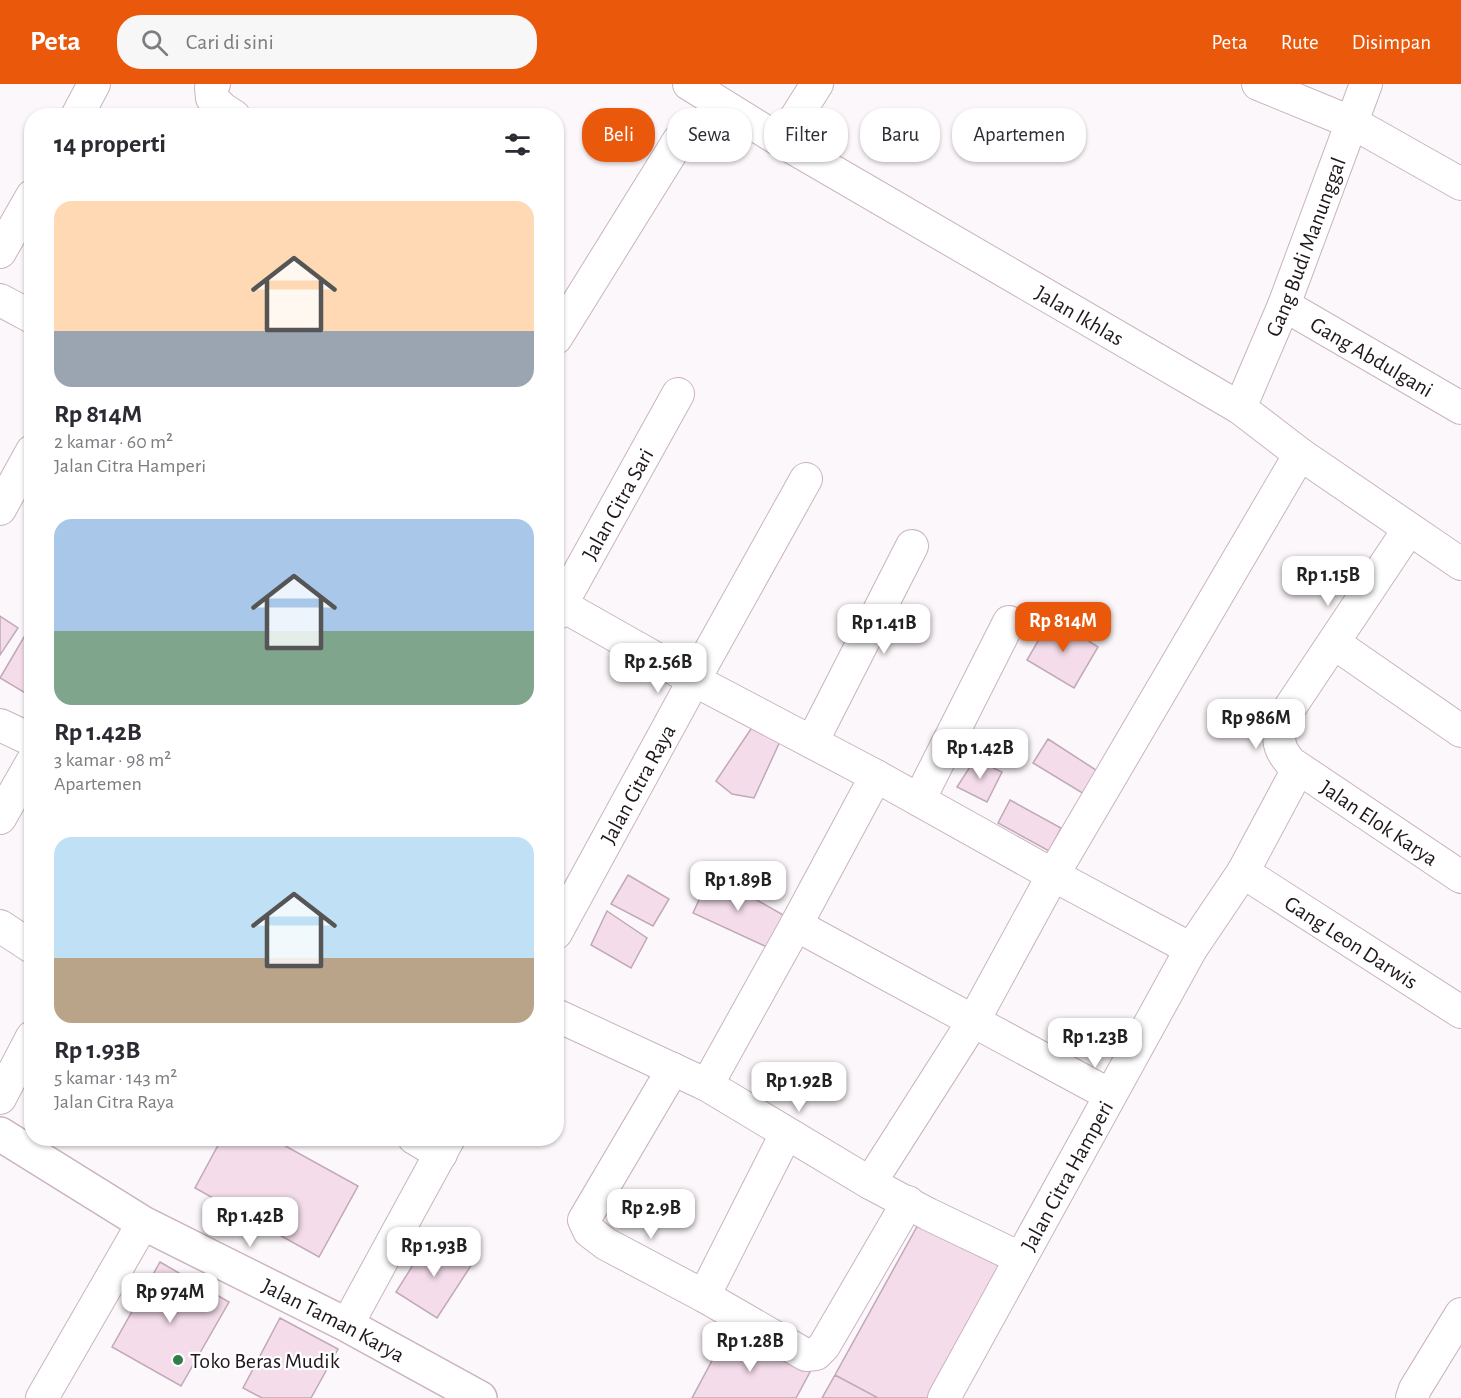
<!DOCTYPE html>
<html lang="id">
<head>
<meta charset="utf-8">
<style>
	:root { --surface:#fff; --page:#f7f7f7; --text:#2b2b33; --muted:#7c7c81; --accent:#ea580c }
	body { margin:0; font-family:"Alegreya Sans",sans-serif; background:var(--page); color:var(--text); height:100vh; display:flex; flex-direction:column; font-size:22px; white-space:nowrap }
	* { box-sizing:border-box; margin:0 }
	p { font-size:20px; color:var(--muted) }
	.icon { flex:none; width:33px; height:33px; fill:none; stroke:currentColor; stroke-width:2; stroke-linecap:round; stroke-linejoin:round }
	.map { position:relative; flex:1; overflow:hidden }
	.drawer { position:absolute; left:24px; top:24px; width:540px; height:1038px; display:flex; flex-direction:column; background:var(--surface); border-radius:24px; box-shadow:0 2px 4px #0004 }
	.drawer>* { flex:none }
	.banner { position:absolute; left:582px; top:24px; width:570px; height:54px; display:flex; gap:12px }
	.price { position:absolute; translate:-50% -51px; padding:0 14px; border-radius:12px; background:#fff; color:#222; font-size:20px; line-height:39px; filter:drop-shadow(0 2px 3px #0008) }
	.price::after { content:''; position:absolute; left:50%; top:36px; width:18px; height:14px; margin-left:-9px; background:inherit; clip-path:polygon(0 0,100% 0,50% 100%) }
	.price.active { background:var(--accent); color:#fff }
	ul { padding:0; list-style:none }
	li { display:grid; align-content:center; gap:12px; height:318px; padding:0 30px }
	li span { display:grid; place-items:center; height:186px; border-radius:18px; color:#555 }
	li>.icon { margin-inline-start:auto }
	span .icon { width:108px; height:108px; fill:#fffc; stroke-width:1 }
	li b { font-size:26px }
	h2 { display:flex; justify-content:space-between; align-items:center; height:72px; padding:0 30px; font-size:26px }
	.chip { padding:0 21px; border-radius:24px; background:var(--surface); box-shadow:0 2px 4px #0004; font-size:21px; line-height:54px }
	.chip.active { background:var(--accent); color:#fff }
	header { display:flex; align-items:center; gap:36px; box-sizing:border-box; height:84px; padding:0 30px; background:var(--accent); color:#fff }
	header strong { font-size:28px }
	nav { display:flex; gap:33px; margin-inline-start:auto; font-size:21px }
	.search { width:420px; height:54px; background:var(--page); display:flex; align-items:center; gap:15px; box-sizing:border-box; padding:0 21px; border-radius:24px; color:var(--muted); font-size:22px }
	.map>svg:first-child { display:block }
	.building { fill:#f4dcea; stroke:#c0a9b7; stroke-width:1.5 }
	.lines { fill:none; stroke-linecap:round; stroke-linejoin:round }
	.minor-casing { stroke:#cab3c1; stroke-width:34 }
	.tertiary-casing { stroke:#cab3c1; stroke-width:36 }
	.minor { stroke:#fff; stroke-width:32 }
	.tertiary { stroke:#fff; stroke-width:33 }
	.poi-dot { fill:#327d4b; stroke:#fff; stroke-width:2 }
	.labels { text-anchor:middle; stroke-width:4.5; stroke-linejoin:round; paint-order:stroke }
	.street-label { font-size:22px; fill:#1f171c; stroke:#fff }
	.poi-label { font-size:22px; fill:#1f171c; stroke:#fff; text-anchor:start }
</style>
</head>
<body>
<header>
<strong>Peta</strong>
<div class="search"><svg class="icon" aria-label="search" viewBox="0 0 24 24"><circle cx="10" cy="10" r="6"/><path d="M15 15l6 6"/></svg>Cari di sini</div>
<nav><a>Peta</a><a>Rute</a><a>Disimpan</a></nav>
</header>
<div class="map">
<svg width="1461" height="1314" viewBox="0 0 1461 1314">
	<rect width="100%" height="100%" fill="#fcf7fa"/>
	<path class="building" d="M0 532 18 544 0 571Z
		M1052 533 1098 563 1074 604 1027 576Z
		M24 553 32 557V613L0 594Z
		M755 639 783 651 754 714 732 710 716 697Z
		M1048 655 1099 688 1084 710 1033 679Z
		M975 675 1002 688 987 718 957 703Z
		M1010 716 1061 744 1049 767 998 739Z
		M711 790 785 832 767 863 693 829Z
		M628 791 669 815 653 842 611 820Z
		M607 827 647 854 631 884 591 861Z
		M222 1054H271L358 1102 319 1173 195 1104Z
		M924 1130 1014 1180 938 1314H878L835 1291Z
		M430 1154 472 1180 437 1234 396 1208Z
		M160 1178 229 1218 181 1302 112 1263Z
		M280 1234 338 1265 311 1314H262L243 1304Z
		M729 1245 810 1288 796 1314H692Z
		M835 1291 878 1314H822Z"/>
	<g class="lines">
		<defs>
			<g id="minor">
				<path d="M214 0 211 4 212 14 223 25 234 32"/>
				<path id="s1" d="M689 0 781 57 1240 324 1300 370 1461 480"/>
				<path d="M1258 0 1353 39 1461 100"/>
				<path d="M77 32 94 0"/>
				<path d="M781 57 817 0"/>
				<path d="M0 168 32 112"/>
				<path d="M0 216 32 233"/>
				<path id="s2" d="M1284 221 1461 324"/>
				<path d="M556 254 679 56"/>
				<path id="s3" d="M1240 324 1284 221 1366 0"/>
				<path d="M0 425 32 367"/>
				<path id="s4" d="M1409 445 1287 628C1278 650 1274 660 1291 679L1461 793"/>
				<path d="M556 518 694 596 876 692 1053 791 1191 865"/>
				<path id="s5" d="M556 530 678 310"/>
				<path d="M1334 559 1461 647"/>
				<path d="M0 641 32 656"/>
				<path d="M812 658 912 462"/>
				<path d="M919 716 1009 538"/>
				<path d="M0 734 32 678"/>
				<path id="s6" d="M1243 788 1461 928"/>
				<path d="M796 841 1110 1011"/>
				<path d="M0 842 32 863"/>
				<path id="s7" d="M556 849 694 596 806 395"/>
				<path d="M556 931 707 1001 870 1099 928 1130 1020 1174"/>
				<path d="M673 985 584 1136 589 1147 606 1160 704 1212 786 1050"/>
				<path d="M707 1001 796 841 876 692"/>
				<path d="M0 1014 32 953"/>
				<path d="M414 1054 441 1070"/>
				<path d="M870 1099 974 936 1053 791 1300 370"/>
				<path d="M704 1212 806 1271 816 1270 824 1262 908 1118"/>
				<path d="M347 1241 449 1054"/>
				<path d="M42 1314 143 1139"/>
				<path id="s8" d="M944 1314 1191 865 1243 788 1298 685"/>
				<path d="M1412 1314 1415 1305 1461 1230"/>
			</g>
			<g id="tertiary">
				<path id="s9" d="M0 1050 143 1139 347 1241 480 1314"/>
			</g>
		</defs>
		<use href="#minor" class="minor-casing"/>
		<use href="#tertiary" class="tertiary-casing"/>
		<use href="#minor" class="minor"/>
		<use href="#tertiary" class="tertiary"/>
	</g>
	<circle class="poi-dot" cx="178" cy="1276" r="6"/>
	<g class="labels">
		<g class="street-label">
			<text dy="8" stroke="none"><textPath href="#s3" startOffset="174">Gang Budi Manunggal</textPath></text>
			<text dy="8" stroke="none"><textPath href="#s1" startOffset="454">Jalan Ikhlas</textPath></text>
			<text dy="8" stroke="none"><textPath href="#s2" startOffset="102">Gang Abdulgani</textPath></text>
			<text dy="8" stroke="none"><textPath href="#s5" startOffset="126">Jalan Citra Sari</textPath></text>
			<text dy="8" stroke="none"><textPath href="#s7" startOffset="170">Jalan Citra Raya</textPath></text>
			<text dy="8" stroke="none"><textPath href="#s4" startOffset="382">Jalan Elok Karya</textPath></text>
			<text dy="8" stroke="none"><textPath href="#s6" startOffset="129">Gang Leon Darwis</textPath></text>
			<text dy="8" stroke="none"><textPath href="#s8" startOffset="254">Jalan Citra Hamperi</textPath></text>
			<text dy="8" stroke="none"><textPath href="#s9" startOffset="382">Jalan Taman Karya</textPath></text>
		</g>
		<g class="poi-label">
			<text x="190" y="1284">Toko Beras Mudik</text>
		</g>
	</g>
</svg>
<b class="price" style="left:1328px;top:523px">Rp 1.15B</b>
<b class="price active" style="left:1063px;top:569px">Rp 814M</b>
<b class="price" style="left:884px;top:571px">Rp 1.41B</b>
<b class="price" style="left:658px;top:610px">Rp 2.56B</b>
<b class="price" style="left:1256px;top:666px">Rp 986M</b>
<b class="price" style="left:980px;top:696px">Rp 1.42B</b>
<b class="price" style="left:738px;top:828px">Rp 1.89B</b>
<b class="price" style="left:1095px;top:985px">Rp 1.23B</b>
<b class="price" style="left:799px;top:1029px">Rp 1.92B</b>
<b class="price" style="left:651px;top:1156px">Rp 2.9B</b>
<b class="price" style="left:250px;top:1164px">Rp 1.42B</b>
<b class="price" style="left:434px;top:1194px">Rp 1.93B</b>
<b class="price" style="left:170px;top:1240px">Rp 974M</b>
<b class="price" style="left:750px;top:1289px">Rp 1.28B</b>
<div class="banner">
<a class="chip active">Beli</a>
<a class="chip">Sewa</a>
<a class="chip">Filter</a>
<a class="chip">Baru</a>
<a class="chip">Apartemen</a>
</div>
<section class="drawer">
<h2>14 properti<svg class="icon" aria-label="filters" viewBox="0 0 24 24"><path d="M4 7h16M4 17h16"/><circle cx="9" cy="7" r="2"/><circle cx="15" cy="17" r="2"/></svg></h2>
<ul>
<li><span style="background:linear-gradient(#ffd9b3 70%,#9aa5b1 0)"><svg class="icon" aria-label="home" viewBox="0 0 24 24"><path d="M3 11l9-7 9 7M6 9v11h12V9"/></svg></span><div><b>Rp 814M</b><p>2 kamar · 60 m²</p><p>Jalan Citra Hamperi</p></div></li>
<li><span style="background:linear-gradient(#a9c7e8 60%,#7fa58c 0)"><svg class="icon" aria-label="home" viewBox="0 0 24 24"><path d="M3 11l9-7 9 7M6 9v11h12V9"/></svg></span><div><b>Rp 1.42B</b><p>3 kamar · 98 m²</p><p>Apartemen</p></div></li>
<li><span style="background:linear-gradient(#bfe0f5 65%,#b9a48a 0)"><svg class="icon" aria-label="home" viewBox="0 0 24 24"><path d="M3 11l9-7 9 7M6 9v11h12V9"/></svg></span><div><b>Rp 1.93B</b><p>5 kamar · 143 m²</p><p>Jalan Citra Raya</p></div></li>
</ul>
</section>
</div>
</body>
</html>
